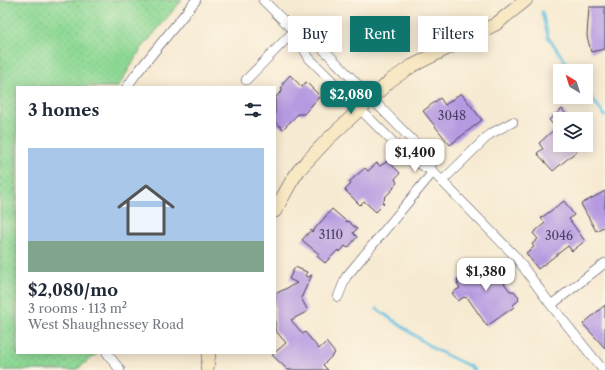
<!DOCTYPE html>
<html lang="en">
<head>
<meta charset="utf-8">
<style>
	:root { --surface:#fff; --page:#f2f2f3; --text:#1f2937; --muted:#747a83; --line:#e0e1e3; --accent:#0f766e }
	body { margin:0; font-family:"Libre Caslon Text",serif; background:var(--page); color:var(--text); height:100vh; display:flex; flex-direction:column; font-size:15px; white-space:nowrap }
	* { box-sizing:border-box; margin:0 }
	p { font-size:13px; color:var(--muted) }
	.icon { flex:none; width:22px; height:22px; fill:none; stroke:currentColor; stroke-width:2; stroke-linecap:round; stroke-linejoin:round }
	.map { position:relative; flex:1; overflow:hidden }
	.drawer { position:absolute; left:16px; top:86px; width:260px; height:268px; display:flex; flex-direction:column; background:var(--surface); border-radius:0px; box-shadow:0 2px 10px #0003 }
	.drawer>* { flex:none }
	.top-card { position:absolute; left:288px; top:16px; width:257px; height:36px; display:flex; gap:8px }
	.needle { width:26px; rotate:322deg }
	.fabs { position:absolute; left:553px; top:64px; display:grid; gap:8px }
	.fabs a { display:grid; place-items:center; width:40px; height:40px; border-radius:0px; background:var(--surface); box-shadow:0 2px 10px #0003; font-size:20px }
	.price { position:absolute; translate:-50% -34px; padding:0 9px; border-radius:8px; background:#fff; color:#222; font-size:13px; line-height:26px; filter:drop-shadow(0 1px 2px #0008) }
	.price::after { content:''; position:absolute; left:50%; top:24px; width:12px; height:9px; margin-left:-6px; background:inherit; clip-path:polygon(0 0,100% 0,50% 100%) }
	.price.active { background:var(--accent); color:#fff }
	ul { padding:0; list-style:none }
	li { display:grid; align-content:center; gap:8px; height:212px; padding:0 12px }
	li+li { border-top:1px solid var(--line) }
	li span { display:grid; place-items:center; height:124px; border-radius:0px; color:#555 }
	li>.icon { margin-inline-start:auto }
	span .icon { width:72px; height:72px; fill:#fffc; stroke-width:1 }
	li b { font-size:17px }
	h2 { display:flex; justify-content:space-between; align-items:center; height:48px; padding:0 12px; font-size:17px }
	.pill { padding:0 14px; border-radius:0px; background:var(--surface); box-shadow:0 2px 10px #0003; font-size:14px; line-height:36px }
	.pill.active { background:var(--accent); color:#fff }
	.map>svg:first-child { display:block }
	.grass { fill:url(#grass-dots); stroke:#587e68 }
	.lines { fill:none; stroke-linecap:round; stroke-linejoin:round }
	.stream { stroke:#62c1e0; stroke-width:3 }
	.building { fill:#b69ae1 }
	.street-casing { stroke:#424052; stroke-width:10 }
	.secondary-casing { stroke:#424052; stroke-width:14 }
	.street { stroke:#fff; stroke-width:9 }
	.secondary { stroke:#f8e8c3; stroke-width:13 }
	.labels { text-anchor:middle; stroke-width:3; stroke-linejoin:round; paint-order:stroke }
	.number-label { font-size:12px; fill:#474064 }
</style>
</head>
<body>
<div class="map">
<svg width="605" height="370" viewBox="0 0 605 370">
	<defs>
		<pattern id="grass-dots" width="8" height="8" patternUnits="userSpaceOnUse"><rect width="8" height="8" fill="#8ed995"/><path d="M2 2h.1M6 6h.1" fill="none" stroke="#7aba81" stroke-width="1.8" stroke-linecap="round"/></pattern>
	</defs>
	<rect width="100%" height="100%" fill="#fcf5e5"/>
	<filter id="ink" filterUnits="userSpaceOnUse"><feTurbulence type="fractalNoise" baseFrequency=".025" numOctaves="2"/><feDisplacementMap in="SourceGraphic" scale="8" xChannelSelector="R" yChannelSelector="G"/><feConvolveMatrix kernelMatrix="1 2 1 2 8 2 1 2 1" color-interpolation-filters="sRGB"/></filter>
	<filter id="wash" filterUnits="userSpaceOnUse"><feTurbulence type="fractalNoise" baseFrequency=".012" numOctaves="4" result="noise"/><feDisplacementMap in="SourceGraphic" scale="16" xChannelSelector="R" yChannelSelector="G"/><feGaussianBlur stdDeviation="0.9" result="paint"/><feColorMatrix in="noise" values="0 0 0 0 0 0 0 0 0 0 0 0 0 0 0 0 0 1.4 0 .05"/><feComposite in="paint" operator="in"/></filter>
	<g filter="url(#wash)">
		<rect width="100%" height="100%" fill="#f7ead2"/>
		<path class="grass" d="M0 0H182L141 49 118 87H17V353H98L76 370H0Z"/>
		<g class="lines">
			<path class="stream" d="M542 12 548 37 572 71
				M586 90 605 116
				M377 309 434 349 469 366 474 370"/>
		</g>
		<g id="blocks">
			<path class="building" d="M589 7H605V49L591 52 587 36Z
				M290 75 302 87 306 82 320 96 304 114H298L283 129 275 122V98L283 90 281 88 284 85 282 84Z
				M461 93 482 120 450 145 423 111 440 98 445 105Z
				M562 109 570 119H560V145H584L553 171 537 153 543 149 539 143 556 128 549 120Z
				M388 161 400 173 395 179 397 183 393 187 394 188 384 198 385 199 382 202 384 204 376 212 364 201 360 205 345 190 351 184 349 182 365 168 368 171 377 163 380 166Z
				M605 191V226L596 231 581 204Z
				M564 201 574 215 569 219 585 241 572 251 568 246 538 269 526 253 534 247 532 244 538 239 533 233 545 223 541 218Z
				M332 209 347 222 348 221 357 229 353 233 357 237 348 248 345 246 340 252 338 250 325 263 317 256 319 254 302 240 311 230 312 232Z
				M475 261 485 274 498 264 505 274 500 278 510 291H514L519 297 518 298 519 300 513 305 514 307 487 326 467 297 465 298 464 297 458 301 452 293 460 288 457 283 458 282 457 280 465 275 462 271Z
				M295 267 307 272 305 276 308 277 312 275 301 298 308 311 291 320 303 334 305 332 319 349 326 342 335 353 323 365 328 370H288L272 355 286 343 275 330V294L297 283 289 279Z
				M605 305V348L583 324Z"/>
		</g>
	</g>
	<g filter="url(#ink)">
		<use href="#blocks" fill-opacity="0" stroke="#424052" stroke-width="1"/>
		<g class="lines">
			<defs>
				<path id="street" d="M263 0 294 31 322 48 419 147 432 170
					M294 31 309 58 408 157 433 172 515 256 551 305 603 370
					M246 80 294 31
					M127 87 136 74 196 0
					M442 181 490 134 513 122
					M338 297 346 277 433 172
					M551 305 605 263
					M107 353 120 370"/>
				<path id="secondary" d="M275 211 291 182 299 170 327 140 391 80 412 66 496 24 526 0
					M207 370 209 353"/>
			</defs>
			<use href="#street" class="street-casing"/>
			<use href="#secondary" class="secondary-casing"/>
			<use href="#street" class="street"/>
			<use href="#secondary" class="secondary"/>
		</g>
	</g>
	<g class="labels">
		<g class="number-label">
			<text x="452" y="120">3048</text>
			<text x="331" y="239">3110</text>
			<text x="559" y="240">3046</text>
		</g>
	</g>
</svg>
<div class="fabs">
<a><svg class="needle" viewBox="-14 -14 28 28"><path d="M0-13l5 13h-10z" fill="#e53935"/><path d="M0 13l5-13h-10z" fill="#747a83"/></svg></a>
<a><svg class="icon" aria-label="layers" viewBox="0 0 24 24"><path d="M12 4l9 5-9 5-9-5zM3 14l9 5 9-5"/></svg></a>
</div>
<b class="price active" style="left:351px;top:115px">$2,080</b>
<b class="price" style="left:415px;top:173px">$1,400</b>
<b class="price" style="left:486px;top:292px">$1,380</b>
<div class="top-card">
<a class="pill">Buy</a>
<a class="pill active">Rent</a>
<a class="pill">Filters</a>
</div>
<section class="drawer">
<h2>3 homes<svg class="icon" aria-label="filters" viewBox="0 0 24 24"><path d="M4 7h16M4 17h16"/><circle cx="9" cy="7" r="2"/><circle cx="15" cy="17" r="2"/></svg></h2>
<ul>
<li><span style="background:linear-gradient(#a9c7e8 75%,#7fa58c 0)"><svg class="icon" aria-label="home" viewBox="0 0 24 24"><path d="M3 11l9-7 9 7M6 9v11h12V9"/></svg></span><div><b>$2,080/mo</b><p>3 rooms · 113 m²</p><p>West Shaughnessey Road</p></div></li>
</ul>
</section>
</div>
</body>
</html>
